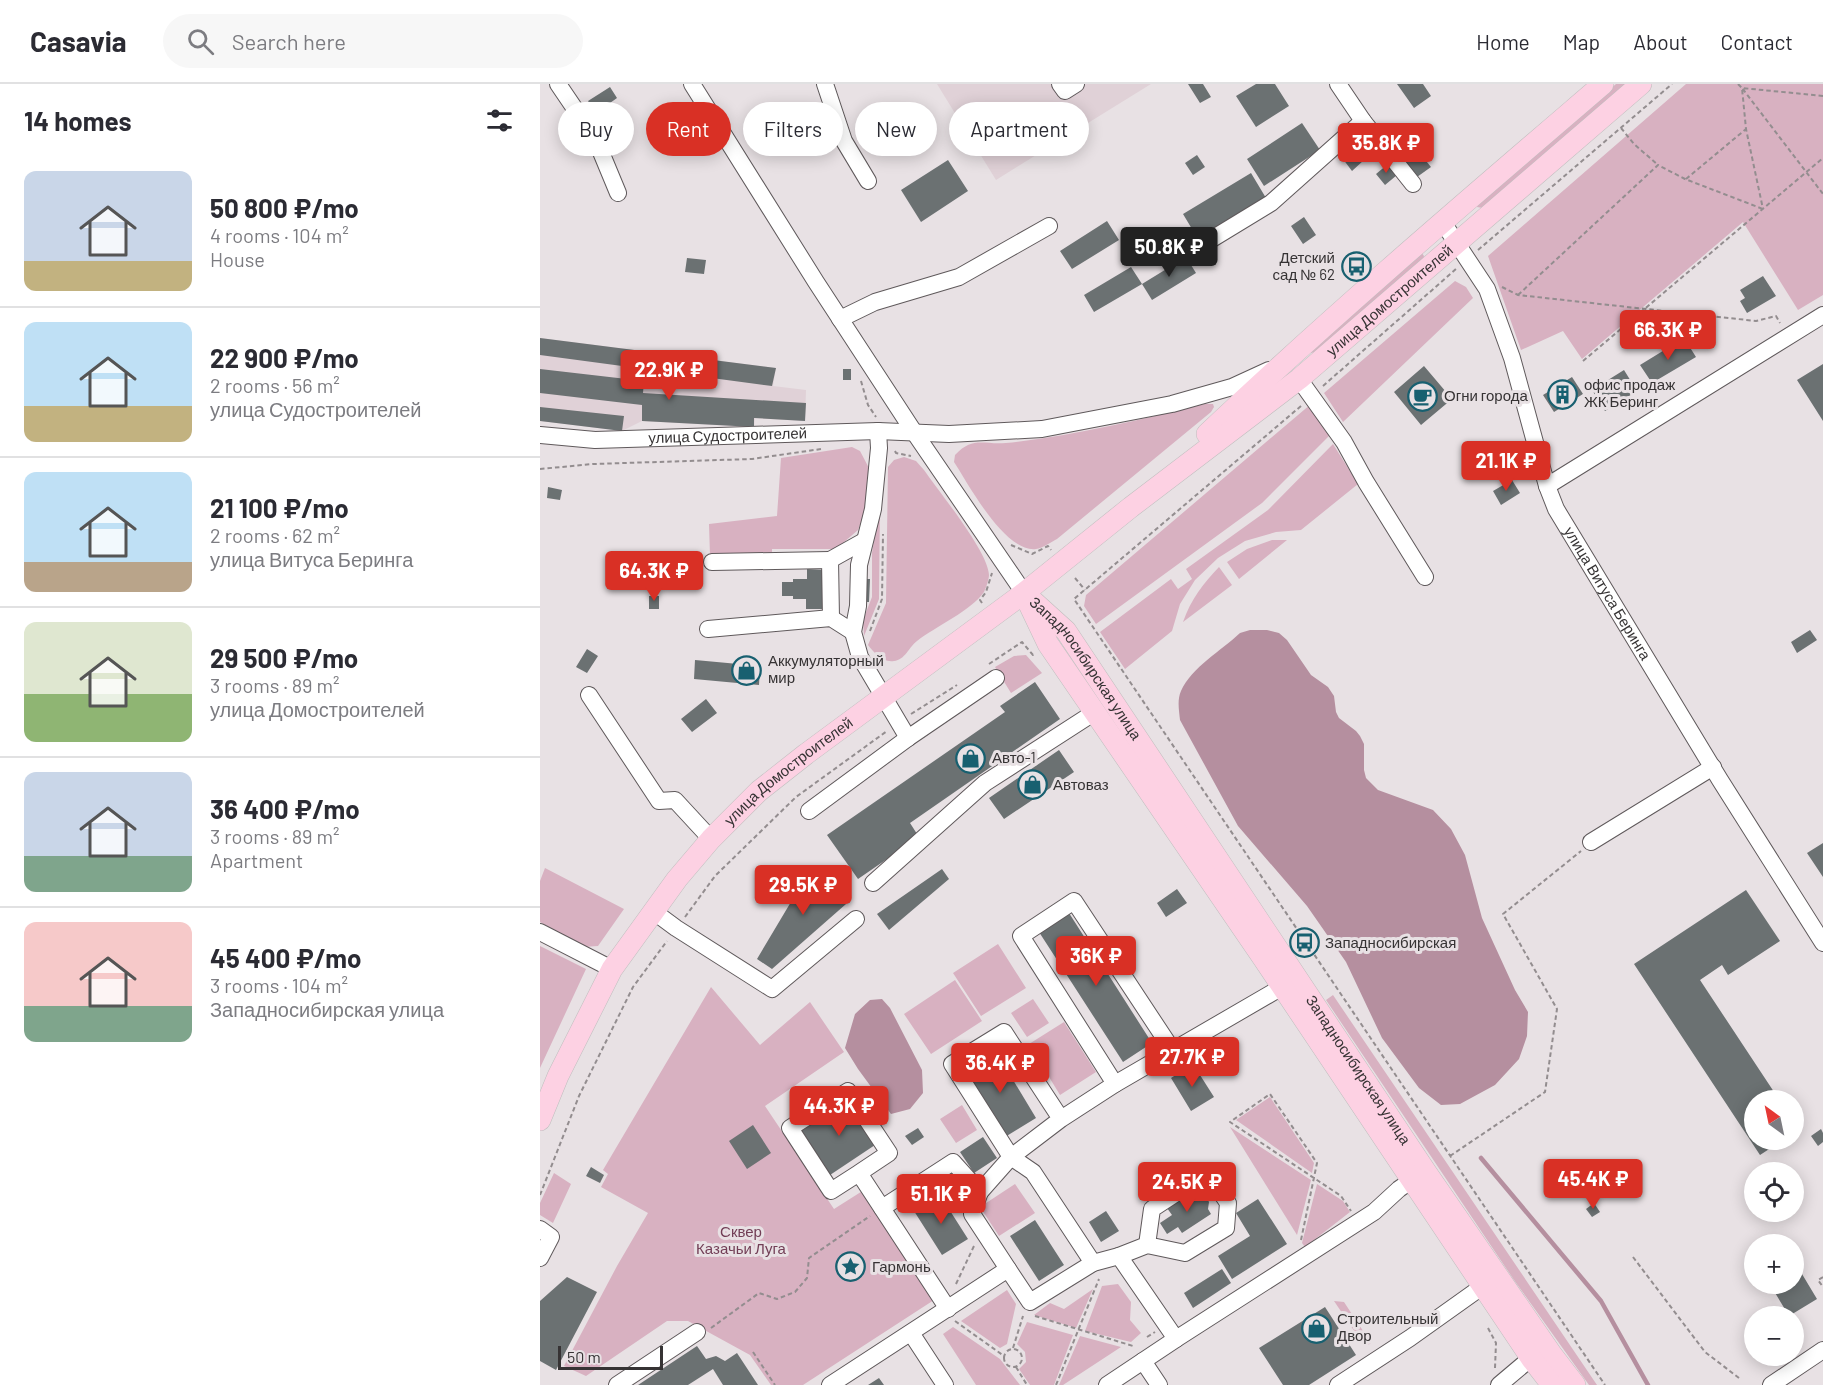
<!DOCTYPE html>
<html lang="en">
<head>
<meta charset="utf-8">
<style>
	:root { --surface:#fff; --page:#f7f7f7; --text:#2b2b33; --muted:#7c7c81; --line:#e1e1e2; --accent:#d93025 }
	body { margin:0; font-family:Barlow,sans-serif; background:var(--page); color:var(--text); height:100vh; display:flex; flex-direction:column; font-size:22px; white-space:nowrap }
	* { box-sizing:border-box; margin:0 }
	p { font-size:20px; color:var(--muted) }
	.icon { flex:none; width:33px; height:33px; fill:none; stroke:currentColor; stroke-width:2; stroke-linecap:round; stroke-linejoin:round }
	.map { position:relative; flex:1; overflow:hidden }
	.details { display:flex; flex-direction:column; background:var(--surface); width:540px }
	.details>* { flex:none }
	.banner { position:absolute; left:18px; top:18px; width:570px; height:54px; display:flex; gap:12px }
	.needle { width:39px; rotate:327deg }
	.buttons { position:absolute; left:1204px; top:1006px; display:grid; gap:12px }
	.buttons a { display:grid; place-items:center; width:60px; height:60px; border-radius:50%; background:var(--surface); box-shadow:0 3px 15px #0003; font-size:30px }
	.scale { position:absolute; left:18px; bottom:15px; width:105px; box-sizing:border-box; padding-left:6px; border:3px solid #363334; border-top:0; font-size:16px; line-height:21px; white-space:nowrap; color:#363334; -webkit-text-stroke:4px #e8e1e4; paint-order:stroke }
	.price { position:absolute; translate:-50% -51px; padding:0 14px; border-radius:6px; background:var(--accent); color:#fff; font-size:20px; line-height:39px; filter:drop-shadow(0 2px 3px #0008) }
	.price::after { content:''; position:absolute; left:50%; top:36px; width:18px; height:14px; margin-left:-9px; background:inherit; clip-path:polygon(0 0,100% 0,50% 100%) }
	.price.active { background:#222; color:#fff }
	ul { padding:0; list-style:none }
	li { display:flex; align-items:center; gap:18px; height:150px; padding:0 24px }
	li+li { border-top:2px solid var(--line) }
	li span { display:grid; place-items:center; flex:none; width:168px; height:120px; border-radius:12px; color:#555 }
	li>.icon { margin-inline-start:auto }
	span .icon { width:72px; height:72px; fill:#fffc; stroke-width:1 }
	li b { font-size:26px }
	h2 { display:flex; justify-content:space-between; align-items:center; height:72px; padding:0 24px; font-size:26px }
	.pill { padding:0 21px; border-radius:27px; background:var(--surface); box-shadow:0 3px 15px #0003; font-size:21px; line-height:54px }
	.pill.active { background:var(--accent); color:#fff }
	header { display:flex; align-items:center; gap:36px; box-sizing:border-box; height:84px; padding:0 30px; background:var(--surface); border-bottom:2px solid var(--line) }
	header strong { font-size:28px }
	nav { display:flex; gap:33px; margin-inline-start:auto; font-size:21px }
	.search { width:420px; height:54px; background:var(--page); display:flex; align-items:center; gap:15px; box-sizing:border-box; padding:0 21px; border-radius:33px; color:var(--muted); font-size:22px }
	main { display:flex; flex:1; min-height:0 }
	.map>svg:first-child { display:block }
	.built { fill:#e0d1d7 }
	.green { fill:#d8b1c1 }
	.water { fill:#b58f9f }
	.lines { fill:none; stroke-linecap:round; stroke-linejoin:round }
	.stream { stroke:#b58f9f; stroke-width:4.5 }
	.building { fill:#6b7172 }
	.minor-casing { stroke:#5f595b; stroke-width:18 }
	.major-casing { stroke:#bfbebe; stroke-width:22 }
	.path { stroke:#938d8f; stroke-width:2; stroke-dasharray:4.5 3; stroke-linecap:butt }
	.minor { stroke:#fff; stroke-width:16 }
	.major { stroke:#fdd1e3; stroke-width:21 }
	.labels { text-anchor:middle; stroke-width:6; stroke-linejoin:round; paint-order:stroke }
	.poi-label { font-size:15px; fill:#363334; stroke:#e8e1e4; text-anchor:start }
	.street-label { font-size:15px; fill:#363334; stroke:#e8e1e4 }
	.park-label { font-size:15px; fill:#723e56; stroke:#e8e1e4 }
</style>
</head>
<body>
<header>
<strong>Casavia</strong>
<div class="search"><svg class="icon" aria-label="search" viewBox="0 0 24 24"><circle cx="10" cy="10" r="6"/><path d="M15 15l6 6"/></svg>Search here</div>
<nav><a>Home</a><a>Map</a><a>About</a><a>Contact</a></nav>
</header>
<main>
<section class="details">
<h2>14 homes<svg class="icon" aria-label="filters" viewBox="0 0 24 24"><path d="M4 7h16M4 17h16"/><circle cx="9" cy="7" r="2"/><circle cx="15" cy="17" r="2"/></svg></h2>
<ul>
<li><span style="background:linear-gradient(#c9d6e8 75%,#c2b280 0)"><svg class="icon" aria-label="home" viewBox="0 0 24 24"><path d="M3 11l9-7 9 7M6 9v11h12V9"/></svg></span><div><b>50 800 ₽/mo</b><p>4 rooms · 104 m²</p><p>House</p></div></li>
<li><span style="background:linear-gradient(#bfe0f5 70%,#c2b280 0)"><svg class="icon" aria-label="home" viewBox="0 0 24 24"><path d="M3 11l9-7 9 7M6 9v11h12V9"/></svg></span><div><b>22 900 ₽/mo</b><p>2 rooms · 56 m²</p><p>улица Судостроителей</p></div></li>
<li><span style="background:linear-gradient(#bfe0f5 75%,#b9a48a 0)"><svg class="icon" aria-label="home" viewBox="0 0 24 24"><path d="M3 11l9-7 9 7M6 9v11h12V9"/></svg></span><div><b>21 100 ₽/mo</b><p>2 rooms · 62 m²</p><p>улица Витуса Беринга</p></div></li>
<li><span style="background:linear-gradient(#dfe7d0 60%,#8fb573 0)"><svg class="icon" aria-label="home" viewBox="0 0 24 24"><path d="M3 11l9-7 9 7M6 9v11h12V9"/></svg></span><div><b>29 500 ₽/mo</b><p>3 rooms · 89 m²</p><p>улица Домостроителей</p></div></li>
<li><span style="background:linear-gradient(#c9d6e8 70%,#7fa58c 0)"><svg class="icon" aria-label="home" viewBox="0 0 24 24"><path d="M3 11l9-7 9 7M6 9v11h12V9"/></svg></span><div><b>36 400 ₽/mo</b><p>3 rooms · 89 m²</p><p>Apartment</p></div></li>
<li><span style="background:linear-gradient(#f6c9c9 70%,#7fa58c 0)"><svg class="icon" aria-label="home" viewBox="0 0 24 24"><path d="M3 11l9-7 9 7M6 9v11h12V9"/></svg></span><div><b>45 400 ₽/mo</b><p>3 rooms · 104 m²</p><p>Западносибирская улица</p></div></li>
</ul>
</section>
<div class="map">
<svg width="1283" height="1301" viewBox="0 0 1283 1301">
	<rect width="100%" height="100%" fill="#e8e1e4"/>
	<path class="built" d="M397 0H611L456 96Z
		M0 254 236 284 233 302 266 306 265 337 215 334 214 343 102 337 82 347 0 337Z"/>
	<path class="green" d="M1076 0H1088L943 124 937 123 938 119Z
		M1146 0H1283V211L1258 226 1203 138 1042 275 1023 247 981 266 948 172Z
		M881 168 884 172 883 176 775 268 771 269 768 266Z
		M915 197 926 203 933 214 803 338 784 309Z
		M665 320H673L674 323 671 328 517 455C511 458 503 464 496 465 465 469 429 401 414 378L415 371C433 352 443 361 466 359 533 352 599 336 665 320Z
		M771 320 790 351 722 419 556 540 544 522 546 511Z
		M793 360 818 400 761 446 736 448 705 457 678 474 655 496 640 520 632 547 585 585 560 548 631 495 638 505 652 495 646 485 728 426Z
		M312 363 320 367 330 386 326 425 318 446 296 465H232V472H170L169 440 237 432 241 374Z
		M364 373 376 377 384 386C399 408 448 467 449 491 449 495 446 504 444 508 432 526 395 543 377 557 369 563 365 576 354 577 343 579 334 569 328 561L346 519 348 383 354 376Z
		M340 419 339 515 324 552 323 536 332 513V469Z
		M732 456H747L699 495 687 478 707 465Z
		M679 483 692 501 643 538C651 515 663 500 679 483Z
		M486 571 502 589 471 609 455 583 474 572Z
		M5 784 84 825 58 862 43 863 0 838V797Z
		M458 860 486 904 441 932 413 889Z
		M0 862 46 885 0 984Z
		M415 896 442 937 391 970 364 930Z
		M171 903 220 961 270 918 304 968 225 1022 294 1125 324 1106 394 1216 263 1301H231L210 1271 148 1237H127L46 1292 24 1282 77 1182 108 1129 61 1103 68 1090 63 1086Z
		M793 911 1057 1301H1049L974 1196 786 916Z
		M493 915 509 939 487 953 471 929Z
		M524 938 556 988 520 1011 489 960Z
		M730 1013 774 1079 772 1089 696 1036Z
		M422 1021 437 1046 416 1059 400 1035Z
		M690 1043 771 1096 757 1151Z
		M14 1089 31 1100 13 1139 0 1131V1119Z
		M475 1100 495 1129 459 1152 440 1123Z
		M777 1100 803 1117 810 1128 765 1163 762 1159Z
		M578 1200 591 1218 590 1236 601 1249 591 1258 545 1247 562 1202Z
		M553 1205 536 1244 494 1231 510 1219 524 1225Z
		M467 1206 476 1220 467 1260 460 1264 421 1237Z
		M794 1217 804 1218 831 1259 825 1263Z
		M487 1238 533 1251 514 1301H490L479 1285 486 1278 485 1268 477 1260Z
		M413 1243 460 1275 480 1301H436L403 1250Z
		M540 1252 581 1263 523 1301H519Z"/>
	<path class="water" d="M710 546H727L739 549 747 556 771 591 788 603 794 612 796 628 799 634 816 647 820 652 824 660V686L826 694 838 706 893 726 911 745 925 771 942 834 975 906 988 928 987 952 979 975 955 1001 920 1020 901 1021 879 1004 842 954 806 878 767 822 698 742 640 636C639 626 637 616 641 607 652 583 681 567 700 549Z
		M342 915 350 924 382 986 383 1009 370 1025 351 1030 318 985 305 964 315 930 330 916Z"/>
	<g class="lines">
		<path class="stream" d="M941 1074 1061 1217 1108 1301"/>
	</g>
	<path class="building" d="M648 0H663L671 13 660 19Z
		M716 0H735L749 22 716 43 696 12Z
		M857 0H883L891 12 874 24Z
		M70 3 77 14 56 29 48 17Z
		M762 39 780 66 724 102 707 75Z
		M873 61 891 83 877 93 860 71Z
		M815 65 824 76 812 87 803 75Z
		M657 71 665 83 653 91 645 79Z
		M408 76 428 107 381 138 361 106Z
		M848 80 857 91 845 101 836 90Z
		M711 89 726 114 658 155 643 130Z
		M764 133 776 151 763 160 751 142Z
		M567 137 579 156 532 185 520 167Z
		M646 173 656 189 612 216 602 200Z
		M147 174 166 176 164 190 145 188Z
		M591 183 602 200 554 228 544 211Z
		M1223 192 1236 212 1207 229 1200 217 1205 214 1200 206Z
		M0 254 236 284 232 302 0 271Z
		M1144 254 1156 273 1112 299 1100 281Z
		M1283 280V337L1257 296Z
		M884 282 912 315 881 341 854 308Z
		M0 285 104 297 103 309 266 319 265 337 214 334V343L102 337V321L0 309Z
		M303 285H311V296H303Z
		M1084 286 1097 307 1065 327 1052 306Z
		M1032 293 1043 310 1014 328 1003 311Z
		M0 323 84 332 82 347 0 337Z
		M972 396 980 409 961 421 953 407Z
		M8 403 22 406 20 416 7 414Z
		M267 485 287 486 286 525H266V515H253V512H242V498H253V495H267Z
		M316 495H330L329 518H316Z
		M109 512H119V525H109Z
		M1270 546 1277 556 1257 569 1251 558Z
		M47 565 58 572 47 589 36 583Z
		M155 576 220 582 219 601 154 595Z
		M495 598 520 635 370 739 379 753 318 795 287 751 465 628 460 622Z
		M166 615 177 629 152 648 141 635Z
		M519 666 534 688 464 735 449 714Z
		M1283 759V793L1267 769Z
		M273 781 281 783 306 820 232 885 217 875Z
		M402 785 409 795 349 846 337 830Z
		M637 805 647 819 626 833 617 819Z
		M1206 806 1240 857 1188 891 1182 881 1160 896 1240 1017H1215V1056H1243L1220 1071 1094 880Z
		M529 829 612 959 583 978 499 848Z
		M455 966 496 1034 465 1053 424 985Z
		M653 980 674 1013 651 1027 631 994Z
		M309 1016 338 1059 290 1091 261 1047Z
		M213 1041 231 1069 207 1085 189 1057Z
		M378 1044 384 1053 372 1061 365 1052Z
		M1281 1045 1283 1049V1058L1278 1062 1271 1052Z
		M443 1053 457 1074 434 1089 420 1068Z
		M51 1083 64 1091 60 1099 46 1092Z
		M655 1106 659 1111H665L669 1118 668 1125 671 1130 642 1149 638 1143 627 1150 620 1139 632 1131 627 1124Z
		M400 1111 428 1155 402 1171 374 1127Z
		M718 1115 747 1160 692 1195 678 1172 710 1152 696 1129Z
		M1054 1119 1060 1128 1052 1133 1046 1125Z
		M566 1127 579 1147 561 1158 549 1138Z
		M495 1136 524 1181 499 1197 470 1152Z
		M682 1185 691 1199 653 1224 644 1209Z
		M1259 1185 1277 1215 1249 1232 1231 1202 1234 1200H1254V1188Z
		M27 1193 57 1208 16 1286 0 1277V1217Z
		M785 1223 816 1271 769 1301H743L719 1264Z
		M157 1262 166 1275 176 1272 185 1277 197 1269 218 1301H183L173 1285 148 1301H98Z
		M339 1294 344 1301H328Z"/>
	<g class="lines">
		<defs>
			<g id="minor">
				<path d="M18 0 56 56 78 109"/>
				<path d="M152 0 276 198 374 348 484 509"/>
				<path d="M285 0 304 57 328 97"/>
				<path d="M520 0 525 7 536 0"/>
				<path d="M798 0 823 37 873 100"/>
				<path id="s1" d="M902 137 947 205 972 274 1007 402 1016 425 1180 696 1283 859"/>
				<path d="M667 158 731 119 823 37"/>
				<path d="M300 235 335 218 419 193 509 142"/>
				<path d="M759 295 804 358 826 398 885 493"/>
				<path d="M338 347 339 364 333 425 319 481 318 522 313 548 320 573 368 654 456 594"/>
				<path id="s2" d="M0 351 55 356 338 347 409 350 502 345 632 320 692 303 729 286"/>
				<path d="M1007 402 1283 231"/>
				<path d="M172 478 290 476"/>
				<path d="M291 534 290 476 324 457"/>
				<path d="M168 545 291 534 313 548"/>
				<path d="M49 611 119 717 135 716 171 755"/>
				<path d="M269 727 368 654"/>
				<path d="M1051 758 1173 683"/>
				<path d="M333 799 445 699 555 628"/>
				<path d="M113 827 136 844 232 905 316 835"/>
				<path d="M0 848 72 885"/>
				<path d="M575 1000 481 852 534 817 633 967"/>
				<path d="M521 1035 464 948 412 980 471 1073 521 1035 575 1000 742 903"/>
				<path d="M319 1089 349 1069 308 1007 250 1044 291 1107 319 1089 408 1225"/>
				<path d="M342 1124 413 1078 440 1108"/>
				<path d="M0 1145 11 1153 0 1174"/>
				<path d="M579 1172 607 1161 645 1169 686 1144 688 1119 675 1100 653 1098 612 1125 607 1161"/>
				<path d="M468 1185 432 1130 440 1108 471 1073 493 1088 553 1179"/>
				<path d="M371 1249 405 1301"/>
				<path d="M603 1277 619 1301"/>
				<path d="M77 1301 157 1248"/>
				<path d="M290 1301 468 1185 490 1218 553 1179 579 1172 636 1255 834 1128 859 1105 872 1096"/>
				<path d="M567 1301 636 1255"/>
				<path d="M798 1301 870 1254 943 1202"/>
				<path d="M959 1301 991 1274"/>
				<path d="M1231 1301 1283 1266"/>
			</g>
			<g id="major">
				<path d="M667 350C795 229 929 115 1063 0"/>
				<path id="s3" d="M484 509 526 547 886 1088 1012 1271 1035 1301"/>
				<path d="M488 518 508 560 723 874 991 1274 1012 1301"/>
				<path id="s4" d="M0 1036 18 992 72 885 137 795 171 755 219 707 266 670 484 509 591 423 759 295 1101 0"/>
			</g>
		</defs>
		<use href="#minor" class="minor-casing"/>
		<use href="#major" class="major-casing"/>
		<path class="path" d="M1198 0 1202 4 1206 45 1223 125
			M1283 12 1202 4 1283 110
			M1081 44 1094 60 1118 81
			M1146 95 1206 45
			M938 166 1132 0
			M962 203 978 211 1216 237 1236 232 1240 239
			M978 211 1118 81 1145 95 1223 125
			M1043 277 1283 74
			M321 297 328 321 336 333
			M783 302 916 185
			M761 322 534 515 1065 1301
			M355 367 356 369 371 372
			M0 385 53 380 212 375 281 365
			M471 461 492 470 508 462 511 466
			M535 494 545 506
			M442 519 440 516 446 508 452 489
			M330 547 342 515 343 450
			M449 580 482 558 493 571 494 570
			M371 630 417 601
			M145 833 175 792 256 713 347 647
			M910 1072 1005 1008 1017 925 963 830 1041 767
			M407 1101 419 1118
			M0 1111 39 1012 93 903 127 857
			M761 1156 777 1079 730 1010 690 1038 801 1112 811 1127
			M1093 1173 1165 1268 1199 1294
			M1283 1193 1278 1196 1283 1203
			M416 1200 434 1162
			M495 1232 593 1262
			M415 1237 464 1272
			M171 1244 219 1209 237 1215 255 1208 267 1194 269 1174 330 1132
			M948 1244 956 1259 955 1284
			M607 1253 615 1248
			M473 1264 483 1232
			M464 1274a9 9 0 1 1 18 0a9 9 0 1 1-18 0Z
			M213 1268 235 1301
			M476 1283 487 1301
			M516 1301 559 1195"/>
		<use href="#minor" class="minor"/>
		<use href="#major" class="major"/>
	</g>
	<defs>
		<symbol id="bus-ring" viewBox="-11 -11 22 22"><circle r="9.5" fill="#e8e1e4" stroke="#186070" stroke-width="1.5"/><path d="M-5-6H5V4H4V6H2V4H-2V6H-4V4H-5ZM-3.5-4V0h7V-4ZM-3.5 1.2v1.5H-2V1.2ZM2 1.2v1.5H3.5V1.2Z" fill="#186070"/></symbol>
		<symbol id="building-ring" viewBox="-11 -11 22 22"><circle r="9.5" fill="#e8e1e4" stroke="#186070" stroke-width="1.5"/><path d="M-4-6H4V6H1V3H-1V6H-4ZM-2.5-4.3h1.7v1.8h-1.7ZM.8-4.3h1.7v1.8H.8ZM-2.5-1h1.7V.8h-1.7ZM.8-1h1.7V.8H.8Z" fill="#186070"/></symbol>
		<symbol id="cafe-ring" viewBox="-11 -11 22 22"><circle r="9.5" fill="#e8e1e4" stroke="#186070" stroke-width="1.5"/><path d="M-5.5-4.5H6V0H3Q3 3.5 0 3.5H-2.5Q-5.5 3.5-5.5 0ZM3-3.2v2h1.7v-2ZM-6 4.5H4V6H-6Z" fill="#186070"/></symbol>
		<symbol id="shop-ring" viewBox="-11 -11 22 22"><circle r="9.5" fill="#e8e1e4" stroke="#186070" stroke-width="1.5"/><path d="M-5-2.5h2.3a2.7 3.5 0 0 1 5.4 0H5L5.5 6h-11ZM-1.5-2.5h3a1.5 2.3 0 0 0-3 0Z" fill="#186070"/></symbol>
		<symbol id="sight-ring" viewBox="-11 -11 22 22"><circle r="9.5" fill="#e8e1e4" stroke="#186070" stroke-width="1.5"/><path d="M0-6L1.8-2.2L6-1.7L2.9 1.2L3.7 5.4L0 3.3L-3.7 5.4L-2.9 1.2L-6-1.7L-1.8-2.2Z" fill="#186070"/></symbol>
	</defs>
	<g fill-rule="evenodd">
		<use href="#bus-ring" x="800" y="166" width="33" height="33"/>
		<use href="#building-ring" x="1006" y="294" width="33" height="33"/>
		<use href="#cafe-ring" x="866" y="296" width="33" height="33"/>
		<use href="#shop-ring" x="190" y="570" width="33" height="33"/>
		<use href="#shop-ring" x="414" y="658" width="33" height="33"/>
		<use href="#shop-ring" x="476" y="684" width="33" height="33"/>
		<use href="#bus-ring" x="748" y="842" width="33" height="33"/>
		<use href="#sight-ring" x="294" y="1166" width="33" height="33"/>
		<use href="#shop-ring" x="760" y="1228" width="33" height="33"/>
	</g>
	<g class="labels">
		<g class="poi-label">
			<text x="795" y="179" text-anchor="end">Детский<tspan x="795" dy="17">сад № 62</tspan></text>
			<text x="1044" y="306">офис продаж<tspan x="1044" dy="17">ЖК Беринг</tspan></text>
			<text x="904" y="317">Огни города</text>
			<text x="228" y="582">Аккумуляторный<tspan x="228" dy="17">мир</tspan></text>
			<text x="452" y="679">Авто-1</text>
			<text x="513" y="706">Автоваз</text>
			<text x="785" y="864">Западносибирская</text>
			<text x="332" y="1188">Гармонь</text>
			<text x="797" y="1240">Строительный<tspan x="797" dy="17">Двор</tspan></text>
		</g>
		<g class="street-label">
			<text dy="5" stroke="none"><textPath href="#s4" startOffset="1198">улица Домостроителей</textPath></text>
			<text dy="5" stroke="none"><textPath href="#s2" startOffset="188">улица Судостроителей</textPath></text>
			<text dy="5" stroke="none"><textPath href="#s1" startOffset="411">улица Витуса Беринга</textPath></text>
			<text dy="5" stroke="none"><textPath href="#s3" startOffset="98">Западносибирская улица</textPath></text>
			<text dy="5" stroke="none"><textPath href="#s4" startOffset="434">улица Домостроителей</textPath></text>
			<text dy="5" stroke="none"><textPath href="#s3" startOffset="584">Западносибирская улица</textPath></text>
		</g>
		<g class="park-label">
			<text x="201" y="1153">Сквер<tspan x="201" dy="17">Казачьи Луга</tspan></text>
		</g>
	</g>
</svg>
<div class="buttons">
<a><svg class="needle" viewBox="-14 -14 28 28"><path d="M0-13l5 13h-10z" fill="#e53935"/><path d="M0 13l5-13h-10z" fill="#7c7c81"/></svg></a>
<a><svg class="icon" aria-label="locate" viewBox="0 0 24 24"><circle cx="12" cy="12" r="6"/><path d="M12 2v4M12 18v4M2 12h4M18 12h4"/></svg></a>
<a>+</a>
<a>−</a>
</div>
<div class="scale">50 m</div>
<b class="price" style="left:846px;top:90px">35.8K ₽</b>
<b class="price active" style="left:629px;top:194px">50.8K ₽</b>
<b class="price" style="left:1128px;top:277px">66.3K ₽</b>
<b class="price" style="left:129px;top:317px">22.9K ₽</b>
<b class="price" style="left:966px;top:408px">21.1K ₽</b>
<b class="price" style="left:114px;top:518px">64.3K ₽</b>
<b class="price" style="left:263px;top:832px">29.5K ₽</b>
<b class="price" style="left:556px;top:903px">36K ₽</b>
<b class="price" style="left:652px;top:1004px">27.7K ₽</b>
<b class="price" style="left:460px;top:1010px">36.4K ₽</b>
<b class="price" style="left:299px;top:1053px">44.3K ₽</b>
<b class="price" style="left:1053px;top:1126px">45.4K ₽</b>
<b class="price" style="left:647px;top:1129px">24.5K ₽</b>
<b class="price" style="left:401px;top:1141px">51.1K ₽</b>
<div class="banner">
<a class="pill">Buy</a>
<a class="pill active">Rent</a>
<a class="pill">Filters</a>
<a class="pill">New</a>
<a class="pill">Apartment</a>
</div>
</div>
</main>
</body>
</html>
